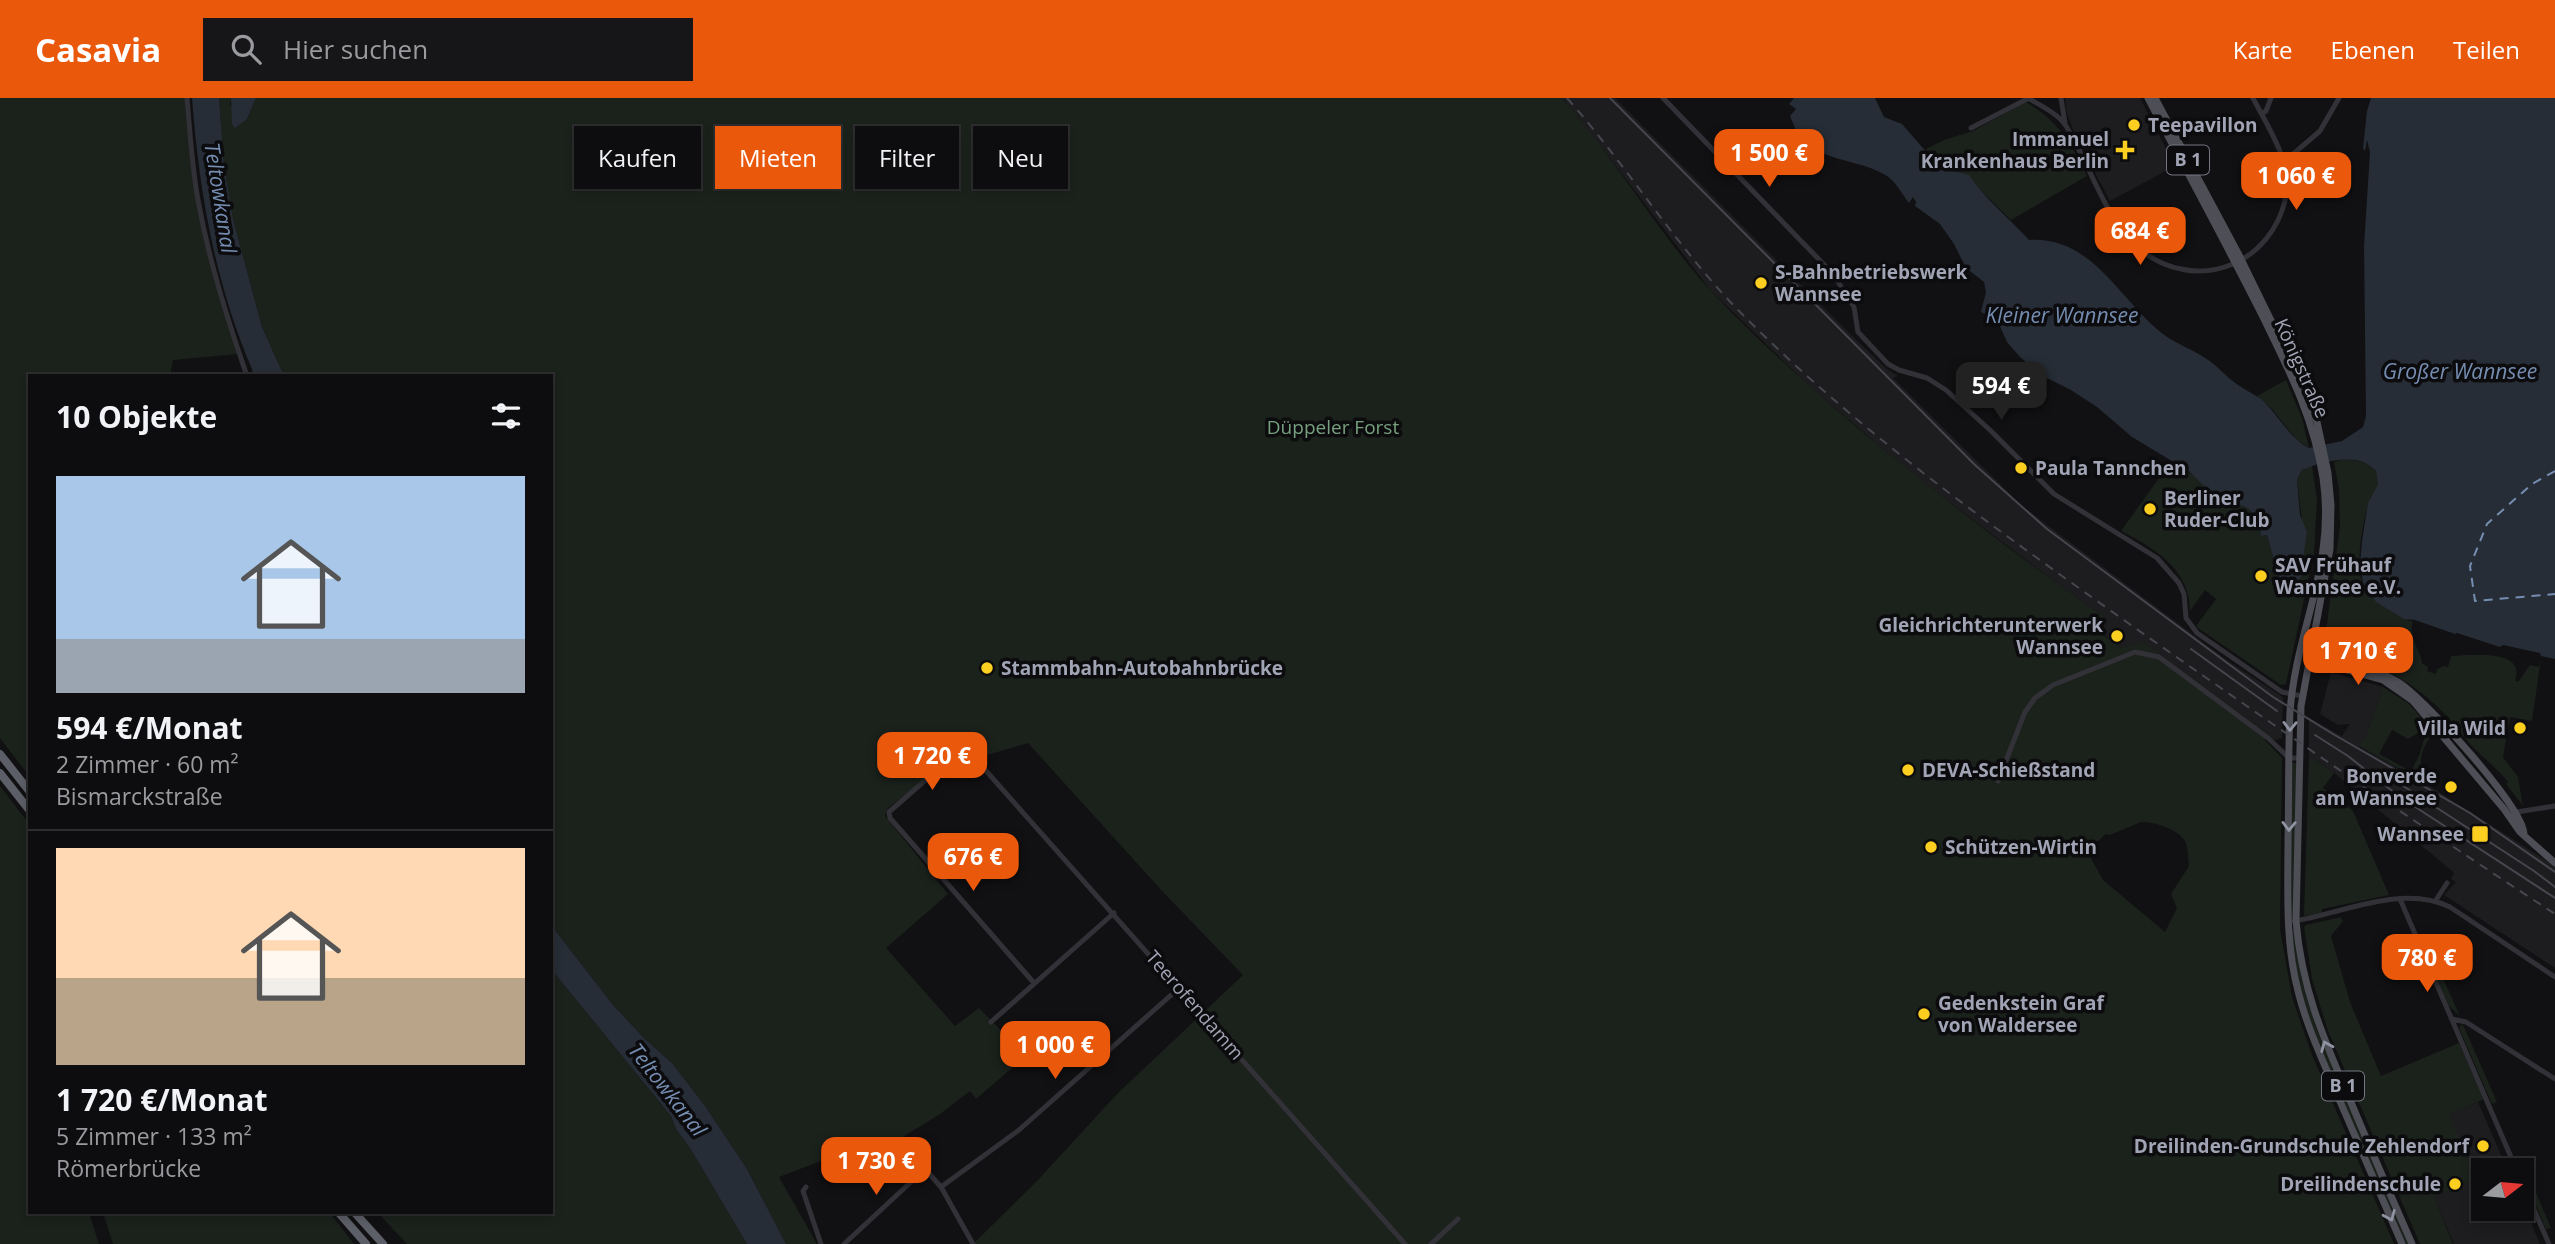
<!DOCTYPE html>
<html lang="de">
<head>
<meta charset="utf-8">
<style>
	:root { --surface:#0d0c0e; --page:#161517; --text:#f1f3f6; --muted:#9a9b9e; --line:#2d2c2e; --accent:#ea580c }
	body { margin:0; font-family:"Open Sans",sans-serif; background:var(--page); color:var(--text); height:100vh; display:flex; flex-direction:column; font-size:26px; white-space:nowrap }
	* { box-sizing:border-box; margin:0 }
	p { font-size:23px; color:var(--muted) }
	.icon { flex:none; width:38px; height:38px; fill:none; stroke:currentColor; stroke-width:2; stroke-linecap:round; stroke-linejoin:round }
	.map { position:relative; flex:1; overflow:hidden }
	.details { position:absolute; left:28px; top:276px; width:525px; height:840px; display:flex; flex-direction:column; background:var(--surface); border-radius:0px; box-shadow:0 4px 10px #0003,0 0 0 2px var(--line) }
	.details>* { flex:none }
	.top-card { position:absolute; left:574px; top:28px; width:665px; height:63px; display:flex; gap:14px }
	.needle { width:46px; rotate:74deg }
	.buttons { position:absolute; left:2471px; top:1060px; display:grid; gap:14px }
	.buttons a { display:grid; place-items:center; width:63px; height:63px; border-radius:0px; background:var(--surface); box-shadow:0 4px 10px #0003,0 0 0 2px var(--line); font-size:35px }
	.price { position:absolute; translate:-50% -60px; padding:0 16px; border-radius:14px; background:var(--accent); color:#fff; font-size:23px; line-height:46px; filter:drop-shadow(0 2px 4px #0008) }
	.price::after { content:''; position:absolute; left:50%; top:42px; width:21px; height:16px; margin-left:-10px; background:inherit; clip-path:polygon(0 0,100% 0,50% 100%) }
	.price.active { background:#222; color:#fff }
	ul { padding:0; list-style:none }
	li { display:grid; align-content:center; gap:14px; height:371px; padding:0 28px }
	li+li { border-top:2px solid var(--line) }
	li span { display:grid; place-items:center; height:217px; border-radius:0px; color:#555 }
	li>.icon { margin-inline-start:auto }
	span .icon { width:126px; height:126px; fill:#fffc; stroke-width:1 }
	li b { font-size:30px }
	h2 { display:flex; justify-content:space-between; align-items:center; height:84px; padding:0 28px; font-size:30px }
	.pill { padding:0 24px; border-radius:0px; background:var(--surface); box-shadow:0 4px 10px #0003,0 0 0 2px var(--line); font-size:24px; line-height:63px }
	.pill.active { background:var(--accent); color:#fff }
	header { display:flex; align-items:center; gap:42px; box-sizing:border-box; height:98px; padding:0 35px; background:var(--accent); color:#fff }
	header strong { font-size:33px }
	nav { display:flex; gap:38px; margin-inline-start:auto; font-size:24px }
	.search { width:490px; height:63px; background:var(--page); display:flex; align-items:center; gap:18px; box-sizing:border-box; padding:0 24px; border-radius:0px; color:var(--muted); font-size:26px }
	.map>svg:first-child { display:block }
	.built { fill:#1d1c1f }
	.green { fill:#1b221c; fill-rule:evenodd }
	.water { fill:#262d36 }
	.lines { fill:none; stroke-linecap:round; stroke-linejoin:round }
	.ferry { stroke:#758db1; stroke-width:2; stroke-dasharray:9 7; stroke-linecap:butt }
	.minor { stroke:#313137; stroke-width:5 }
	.major { stroke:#4d4e56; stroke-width:7 }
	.highway { stroke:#5d5f68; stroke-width:8 }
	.tram { stroke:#46474e; stroke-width:2 }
	.rail { stroke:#46474e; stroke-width:2; stroke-dasharray:9 7; stroke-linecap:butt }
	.oneway { stroke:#9093a1 }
	.poi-dot { fill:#fcce1f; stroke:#0c0b0d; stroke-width:2.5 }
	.labels { text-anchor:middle; stroke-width:7; stroke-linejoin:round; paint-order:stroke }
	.shield { fill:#0c0b0d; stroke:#747682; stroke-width:2 }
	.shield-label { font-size:18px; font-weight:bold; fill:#a1a4b4 }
	.poi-label { font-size:19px; font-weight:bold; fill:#a1a4b4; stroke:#0c0b0d; text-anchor:start }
	.street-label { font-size:19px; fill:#a1a4b4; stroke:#0c0b0d }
	.park-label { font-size:19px; fill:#76a07e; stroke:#0c0b0d }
	.water-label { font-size:21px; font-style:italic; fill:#758db1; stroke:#0c0b0d }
</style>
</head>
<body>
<header>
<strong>Casavia</strong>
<div class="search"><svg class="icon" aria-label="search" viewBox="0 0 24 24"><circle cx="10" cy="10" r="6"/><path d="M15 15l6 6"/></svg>Hier suchen</div>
<nav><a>Karte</a><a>Ebenen</a><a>Teilen</a></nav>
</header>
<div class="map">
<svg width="2555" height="1146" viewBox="0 0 2555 1146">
	<rect width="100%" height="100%" fill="#111012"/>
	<path class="built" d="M1561 0H1615L1847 233 1887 271 1898 278 1893 280 2022 408 2228 563 2283 599 2282 640 2276 642 2121 550 2100 534 2108 521 2062 489 1916 379 1808 287 1711 193 1606 55Z
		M2065 0H2140L2175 68 2110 103 2075 37 2067 16Z
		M2331 574 2383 589 2367 635 2359 649 2423 684 2555 768V870L2444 797 2456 784 2451 781 2454 776 2452 773 2334 675 2309 658V620L2342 638 2350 626 2338 627 2320 616Z
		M2478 1004 2508 1073H2483V1111H2522V1103L2540 1146H2454L2406 1035Z"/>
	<path class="green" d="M0 0H185C190 92 207 169 238 256L173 262 170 278H30V679L0 640Z
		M219 0H231L230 7 247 21 256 0H1561C1616 60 1656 133 1711 193 1757 242 1808 287 1859 331 1939 398 2022 462 2108 521L2100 535 2121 550 2143 544 2276 642 2264 641 2282 660 2280 831 2292 899 2312 957 2394 1146H973L1037 1083 1117 996 1243 877 1163 794 1028 645 936 672 887 711 885 718 948 796 886 850 955 928 979 910 1026 958 976 1001 970 993 940 1016 856 1068 847 1053 779 1079 817 1146H786L747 1071 705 1008 672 965 645 941 613 907 551 827V278H284L262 229 233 121 224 67ZM2141 724C2155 724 2179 731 2186 745 2188 751 2188 761 2189 768L2171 796 2177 810 2165 834 2103 782 2087 753 2106 736 2110 737Z
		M2026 4C2060 24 2070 45 2087 78L2011 122 1976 88 1952 72 1950 68 1932 63 1926 51 1944 42 1973 33Z
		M2286 282 2302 320 2309 350 2296 341 2273 312 2257 298Z
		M2345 361C2354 363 2370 363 2375 372 2384 386 2371 395 2368 407 2363 424 2355 467 2362 483 2366 490 2376 497 2382 502 2392 511 2400 520 2413 524 2407 539 2421 551 2422 565L2428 569 2427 573 2436 576 2437 571 2444 568 2448 569 2451 558C2468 557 2527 550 2515 582L2518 584 2530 567 2539 569 2541 560 2532 623 2510 619 2503 659 2518 679 2523 708 2506 686 2508 684C2499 672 2488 664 2477 653 2465 642 2456 628 2445 616 2411 581 2373 563 2327 551L2324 548 2340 428 2339 391 2334 364Z
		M2172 362 2195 378 2208 392 2249 411 2259 424 2261 438 2267 437 2280 484 2302 423 2297 381 2302 372 2312 367 2317 402 2314 455 2286 586 2281 587 2198 530 2196 528 2216 501 2205 492 2190 513C2190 471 2154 450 2121 433Z
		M2383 589 2408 605 2435 634C2425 645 2418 657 2422 673 2425 682 2426 674 2423 684L2359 648 2367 635ZM2392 632 2408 641 2420 634 2425 638 2419 658 2411 673 2379 656Z
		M2309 658 2334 675 2323 690 2353 713 2389 797 2322 811V815L2304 818Z
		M2291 665H2297L2294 820H2289Z
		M0 688 30 727V1115H89L99 1146H0Z
		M2341 819 2343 823 2331 838 2350 904 2381 978 2459 945 2484 1001 2449 1017 2476 1080 2434 1099 2453 1146H2420L2328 933 2312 881 2304 829 2306 827Z
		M2295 831 2302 883 2316 930 2409 1146H2404L2315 939 2297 881 2290 832Z
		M2433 858 2460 918 2449 908 2428 860Z
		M551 871 671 1018 676 1031 690 1050 747 1146H407L378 1115H551Z
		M2461 927H2463L2497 1004 2492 1006 2459 930Z
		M2524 1066 2551 1130 2546 1131 2519 1068Z
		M103 1115H330L354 1146H113Z"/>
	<path class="water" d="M192 0H219L224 67 233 121 262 229 284 278H253L252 271C215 185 199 93 192 0Z
		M231 0H256L247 21 235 30 232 26Z
		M1794 0H1875L1884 19 1902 26 1936 65 1942 60 1953 73 1969 77C1983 99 2010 121 2029 142 2093 138 2119 202 2163 236 2176 246 2192 251 2205 260 2217 267 2226 279 2238 287 2245 292 2254 296 2261 301 2278 316 2289 340 2309 350L2342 343 2363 329 2366 318 2364 148 2370 54 2367 42 2365 53 2363 50 2367 13 2371 0H2555V561L2541 558 2540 555 2503 547 2500 549 2457 535 2455 536 2415 522 2404 521 2376 504 2363 485 2360 468 2362 443 2368 405 2378 386 2376 373C2360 353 2322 363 2302 372L2297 381 2300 417 2307 434 2300 482 2280 484 2267 437 2261 438 2259 424 2249 411 2208 392 2190 374 2132 339 2097 309 2071 292 2039 276 2020 259 2007 244 1997 222 1981 214 1986 194 1984 184 1966 170 1954 146 1940 126 1915 108 1916 104 1913 99 1909 105C1902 96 1896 84 1887 78 1868 66 1843 64 1822 55L1816 58C1802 48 1796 33 1790 18L1796 11 1789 6Z
		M551 827 613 907 645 941 672 965 705 1008 747 1071 786 1146H747L690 1050 676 1031 671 1018 551 871Z"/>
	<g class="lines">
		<path class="ferry" d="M2555 373 2532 386 2487 426 2470 468 2475 503 2555 496"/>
		<path class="minor" d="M187 0C190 34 192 69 198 102 209 163 227 220 247 278
			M1663 0 1833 176 1854 209 1858 234 1888 266 1899 272 1927 280 1946 292 1991 333 2054 396 2157 460 2179 485 2184 496 2186 520 2197 535 2282 594 2302 598
			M2028 0C2039 7 2059 16 2066 28 2098 79 2113 158 2181 171 2198 175 2216 173 2233 166 2259 155 2278 131 2285 103 2293 64 2270 33 2253 0
			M2061 0 2065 25
			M2262 16 2266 13 2271 0
			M1971 30 2029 0
			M2285 63 2320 33 2339 0
			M1998 683 2025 614 2035 600 2053 587 2135 554 2159 559 2268 640 2289 660H2300
			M2512 717 2517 714 2555 708
			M2400 801 2517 1073
			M2436 802 2447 785
			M2294 823C2344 815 2401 786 2450 809L2555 879
			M1034 885 890 720 889 714 937 672H952L977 665 980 666 1405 1146
			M2452 921 2466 924 2555 981
			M991 924 1114 815
			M2522 1084 2549 1146
			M806 1089 803 1093 821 1146
			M941 1089 1019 1032 1179 890
			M844 1146 925 1071 941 1089 973 1146
			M1431 1146 1458 1121"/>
		<path class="major" d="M2148 0C2187 74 2227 147 2264 221 2290 274 2314 321 2323 380 2336 468 2296 531 2290 614 2288 656 2289 699 2288 742 2288 793 2285 843 2298 893 2307 930 2324 965 2339 1001 2360 1049 2381 1098 2402 1146
			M2155 0 2239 157 2303 288 2317 324 2328 375 2331 407 2330 451 2301 608 2296 823C2302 892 2323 939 2350 1002 2370 1050 2391 1098 2412 1146
			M2307 553C2338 561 2371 568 2398 584 2424 600 2523 709 2524 736
			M2307 561 2383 582 2413 603 2504 711 2520 734 2555 765"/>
		<path class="highway" d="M0 656 30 694
			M0 675 30 713
			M339 1115 366 1146
			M355 1115 383 1146"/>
		<path class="tram" d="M1610 0 1975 367 2047 431 2273 599 2333 636 2470 715 2555 774
			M2191 551 2277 613
			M2315 637 2348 658 2400 699 2555 800
			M2391 680 2534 773 2555 789"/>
		<path class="rail" d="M1567 0C1630 71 1679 154 1747 221 1861 335 1990 427 2121 520 2264 621 2408 720 2555 816"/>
	</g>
	<defs><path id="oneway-chevron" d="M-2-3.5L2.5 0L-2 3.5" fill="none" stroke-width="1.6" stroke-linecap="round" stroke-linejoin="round" transform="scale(1.75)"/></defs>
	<g class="oneway">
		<use href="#oneway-chevron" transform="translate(2290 628) rotate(91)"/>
		<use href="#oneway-chevron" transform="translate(2289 728) rotate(91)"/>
		<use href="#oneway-chevron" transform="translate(2326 948) rotate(-113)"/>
		<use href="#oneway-chevron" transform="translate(2390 1118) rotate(67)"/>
	</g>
	<g class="poi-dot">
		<circle cx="2134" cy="27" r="7"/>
		<path d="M2121.5 41.5h7v7h7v7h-7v7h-7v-7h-7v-7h7z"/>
		<circle cx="1761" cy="185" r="7"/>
		<circle cx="2021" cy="370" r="7"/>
		<circle cx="2150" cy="411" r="7"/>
		<circle cx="2261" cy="478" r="7"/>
		<circle cx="2117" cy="538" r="7"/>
		<circle cx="987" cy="570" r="7"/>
		<circle cx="2520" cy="630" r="7"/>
		<circle cx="1908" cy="672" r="7"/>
		<circle cx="2451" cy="689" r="7"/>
		<rect x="2471" y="727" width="18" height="18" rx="3.5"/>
		<circle cx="1931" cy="749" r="7"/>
		<circle cx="1924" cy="916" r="7"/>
		<circle cx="2483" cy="1048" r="7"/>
		<circle cx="2455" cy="1086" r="7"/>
	</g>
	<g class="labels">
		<g class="shield">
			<rect x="2167" y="47.5" width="42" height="29" rx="5"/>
			<rect x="2322" y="973.5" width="42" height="29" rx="5"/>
		</g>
		<g class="shield-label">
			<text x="2188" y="68">B 1</text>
			<text x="2343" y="994">B 1</text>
		</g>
		<g class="poi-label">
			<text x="2148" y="34">Teepavillon</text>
			<text x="2109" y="48" text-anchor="end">Immanuel<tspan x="2109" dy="22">Krankenhaus Berlin</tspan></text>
			<text x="1775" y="181">S-Bahnbetriebswerk<tspan x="1775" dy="22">Wannsee</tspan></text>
			<text x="2035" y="377">Paula Tannchen</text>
			<text x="2164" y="407">Berliner<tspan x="2164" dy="22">Ruder-Club</tspan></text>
			<text x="2275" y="474">SAV Frühauf<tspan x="2275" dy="22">Wannsee e.V.</tspan></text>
			<text x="2103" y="534" text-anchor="end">Gleichrichterunterwerk<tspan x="2103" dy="22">Wannsee</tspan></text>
			<text x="1001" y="577">Stammbahn-Autobahnbrücke</text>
			<text x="2506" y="637" text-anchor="end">Villa Wild</text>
			<text x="1922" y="679">DEVA-Schießstand</text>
			<text x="2437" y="685" text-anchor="end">Bonverde<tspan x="2437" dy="22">am Wannsee</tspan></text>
			<text x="2464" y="743" text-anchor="end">Wannsee</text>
			<text x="1945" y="756">Schützen-Wirtin</text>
			<text x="1938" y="912">Gedenkstein Graf<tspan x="1938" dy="22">von Waldersee</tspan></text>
			<text x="2469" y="1055" text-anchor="end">Dreilinden-Grundschule Zehlendorf</text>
			<text x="2441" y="1093" text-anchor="end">Dreilindenschule</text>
		</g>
		<g class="street-label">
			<text transform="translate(2302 270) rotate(66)" y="7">Königstraße</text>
			<text transform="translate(1195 907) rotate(49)" y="7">Teerofendamm</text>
		</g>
		<g class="park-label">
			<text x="1333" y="336">Düppeler Forst</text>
		</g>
		<g class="water-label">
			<text transform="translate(220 100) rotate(81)" y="7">Teltowkanal</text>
			<text x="2062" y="225">Kleiner Wannsee</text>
			<text x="2460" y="281">Großer Wannsee</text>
			<text transform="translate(667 992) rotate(52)" y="7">Teltowkanal</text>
		</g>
	</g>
</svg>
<div class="buttons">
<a><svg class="needle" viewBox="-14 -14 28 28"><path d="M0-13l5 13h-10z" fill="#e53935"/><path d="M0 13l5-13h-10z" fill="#9a9b9e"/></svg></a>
</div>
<b class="price" style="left:1769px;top:91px">1 500 €</b>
<b class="price" style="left:2296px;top:114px">1 060 €</b>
<b class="price" style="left:2140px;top:169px">684 €</b>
<b class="price active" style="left:2001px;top:324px">594 €</b>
<b class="price" style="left:2358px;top:589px">1 710 €</b>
<b class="price" style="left:932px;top:694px">1 720 €</b>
<b class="price" style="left:973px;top:795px">676 €</b>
<b class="price" style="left:2427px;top:896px">780 €</b>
<b class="price" style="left:1055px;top:983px">1 000 €</b>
<b class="price" style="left:876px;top:1099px">1 730 €</b>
<div class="top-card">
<a class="pill">Kaufen</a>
<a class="pill active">Mieten</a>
<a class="pill">Filter</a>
<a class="pill">Neu</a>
</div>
<section class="details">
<h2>10 Objekte<svg class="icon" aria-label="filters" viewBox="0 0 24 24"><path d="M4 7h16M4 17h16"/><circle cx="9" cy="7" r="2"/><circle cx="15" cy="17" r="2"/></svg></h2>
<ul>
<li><span style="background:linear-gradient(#a9c7e8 75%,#9aa5b1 0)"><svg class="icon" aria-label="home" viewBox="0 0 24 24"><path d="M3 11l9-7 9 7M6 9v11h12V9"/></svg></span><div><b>594 €/Monat</b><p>2 Zimmer · 60 m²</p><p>Bismarckstraße</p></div></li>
<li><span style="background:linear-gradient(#ffd9b3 60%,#b9a48a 0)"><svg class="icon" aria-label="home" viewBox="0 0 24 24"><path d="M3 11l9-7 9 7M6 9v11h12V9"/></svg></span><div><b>1 720 €/Monat</b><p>5 Zimmer · 133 m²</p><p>Römerbrücke</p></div></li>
</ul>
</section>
</div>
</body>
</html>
